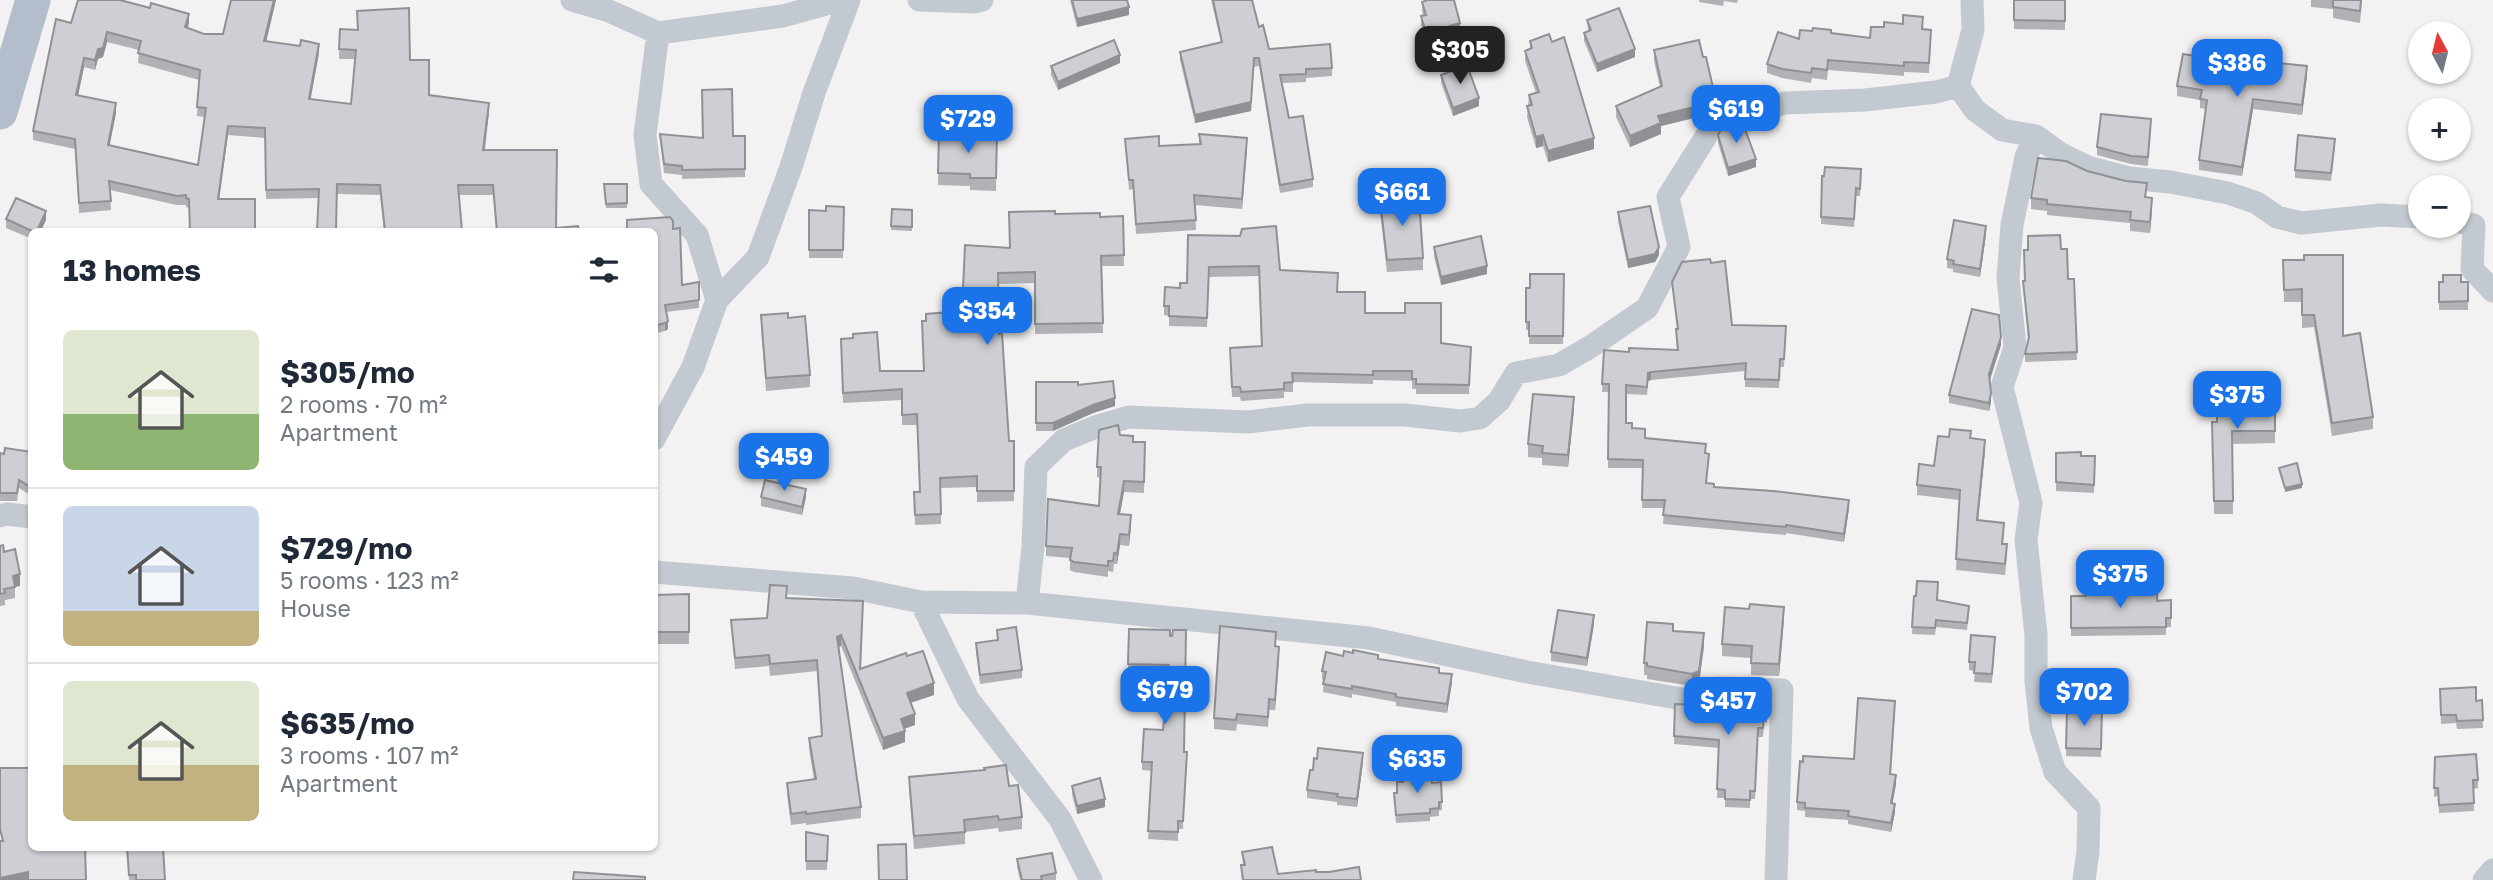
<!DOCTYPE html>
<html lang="en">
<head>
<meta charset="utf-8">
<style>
	:root { --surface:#fff; --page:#f2f2f3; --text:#1f2937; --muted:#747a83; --line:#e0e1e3; --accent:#1a73e8 }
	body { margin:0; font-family:"Golos Text",sans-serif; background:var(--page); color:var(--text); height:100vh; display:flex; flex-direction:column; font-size:26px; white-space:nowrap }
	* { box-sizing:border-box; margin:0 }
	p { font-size:23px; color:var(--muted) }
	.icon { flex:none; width:38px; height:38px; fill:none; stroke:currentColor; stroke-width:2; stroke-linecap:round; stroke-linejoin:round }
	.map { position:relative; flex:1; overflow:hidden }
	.panel { position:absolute; left:28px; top:228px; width:630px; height:623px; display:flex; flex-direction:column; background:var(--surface); border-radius:10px; box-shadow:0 2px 5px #0004 }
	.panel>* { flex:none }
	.needle { width:46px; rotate:353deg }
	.tools { position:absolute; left:2408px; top:21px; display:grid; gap:14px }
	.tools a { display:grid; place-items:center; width:63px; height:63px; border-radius:50%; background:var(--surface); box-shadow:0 2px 5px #0004; font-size:35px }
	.price { position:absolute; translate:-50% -60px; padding:0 16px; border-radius:14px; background:var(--accent); color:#fff; font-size:23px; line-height:46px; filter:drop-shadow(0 2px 4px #0008) }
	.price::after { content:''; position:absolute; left:50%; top:42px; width:21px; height:16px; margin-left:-10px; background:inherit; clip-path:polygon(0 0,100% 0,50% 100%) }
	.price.current { background:#222; color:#fff }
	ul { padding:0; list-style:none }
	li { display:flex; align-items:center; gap:21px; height:175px; padding:0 35px }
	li+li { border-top:2px solid var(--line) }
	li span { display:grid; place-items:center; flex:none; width:196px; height:140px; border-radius:10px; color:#555 }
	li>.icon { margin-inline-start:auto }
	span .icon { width:84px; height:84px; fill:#fffc; stroke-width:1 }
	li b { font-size:30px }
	h2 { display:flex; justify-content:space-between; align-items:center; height:84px; padding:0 35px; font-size:30px }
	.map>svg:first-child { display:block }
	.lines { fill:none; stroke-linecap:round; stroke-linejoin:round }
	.street { stroke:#c3c9d0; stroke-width:23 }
	.primary { stroke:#b4bdcc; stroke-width:35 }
	.wall { fill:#b1b2b6; fill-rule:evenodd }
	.shaded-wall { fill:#909194 }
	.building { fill:#cecfd4; stroke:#909194; stroke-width:2; fill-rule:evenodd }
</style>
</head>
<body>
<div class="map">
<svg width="2493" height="880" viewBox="0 0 2493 880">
	<rect width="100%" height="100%" fill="#f3f1f1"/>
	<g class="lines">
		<path class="street" d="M572 0 609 11 658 33 783 16 841 0
			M919 0 975 2 982 0
			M658 33 645 135 651 184 697 235 717 300
			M1958 86 1973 30 1972 0
			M2036 136 2026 157 2012 225 2008 278 2015 347 2002 387 2031 503 2026 540 2036 635V681L2041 728 2055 772 2089 808 2088 852 2084 880
			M2459 222 2474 225 2472 269 2493 291
			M654 439 693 367 717 300 758 257 791 167 814 93 849 0
			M0 516 7 514 32 517
			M654 572 853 588 921 602 1027 603 1369 638 1527 672 1694 701 1720 688 1782 690 1776 880
			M921 602 968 699 1060 819 1091 880
			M1027 603 1033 547 1036 467 1064 440 1098 426 1129 417 1248 422 1308 415H1405L1460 421 1480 418 1499 401 1516 373 1559 365 1590 347 1647 308 1679 247 1668 197 1715 122 1785 103 1865 100 1936 92 1958 86 1975 110 2002 130 2036 136 2061 154 2090 168 2129 178 2170 182 2228 193 2257 203 2277 217 2301 223 2381 215 2420 217
			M2484 880 2493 870"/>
		<path class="primary" d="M0 112 33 0"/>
	</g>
	<path class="wall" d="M231 0H276L266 41 319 53 310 99 351 104 355 59H339L340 29 410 60 429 95 489 112 485 150 556 228 579 231H496L493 195H459L462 231H384L380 195 337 194 319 198 266 199 265 138 228 135 189 208 186 207V205H177L110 190 111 210 79 213 75 149 33 140V131L71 23H189L188 28 204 34H223ZM107 42 139 50 138 63 199 80 197 116 205 117 198 165 109 145 116 113 78 96 84 67 95 70 98 59 103 57Z
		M1070 0H1127L1129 15 1077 27Z
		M1211 0H1252L1259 27 1269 49 1332 68V76L1306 78V82L1282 83 1289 118 1313 179V187L1280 193 1259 66 1254 67 1251 111 1195 123 1180 60V52L1221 42Z
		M1699 0H1738L1737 3 1724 1 1723 6 1699 2Z
		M2014 0H2065V30L2014 29Z
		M2311 0H2362L2360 23 2333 18V9L2311 7Z
		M1422 2 1460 31 1426 41 1421 25V16H1423L1422 10Z
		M1587 20 1635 57 1597 72 1584 41V33L1588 31Z
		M1922 29 1931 40 1929 73 1904 72V76L1828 70 1827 80 1812 78 1811 83 1782 78 1767 73V64L1799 39 1831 33 1870 38Z
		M1530 41 1594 149 1548 162 1543 146 1536 148 1527 117 1529 95 1536 93 1525 61V51L1530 49Z
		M1654 50 1715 107 1702 116 1661 126V134L1630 147 1616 117V106L1660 87 1654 61Z
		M2270 62 2307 76 2302 115 2253 109 2242 176 2199 170V160L2206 109 2200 108V100L2177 96V86L2249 65Z
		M1120 63 1058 90 1051 75V66Z
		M1441 75 1479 106 1453 116 1441 83Z
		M2151 119 2148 166 2131 164 2097 155V147Z
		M939 133 997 134 996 191 970 190V186L938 185Z
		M660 134 703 138 745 136V177L682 179V175L664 173Z
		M1199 134 1247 148 1242 209 1195 205 1196 230 1136 234 1133 189 1129 190 1125 139 1159 146 1199 144Z
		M1718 135 1756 167 1728 176 1718 143Z
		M2335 147 2331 181 2295 178V170Z
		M1822 176H1861L1860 196H1856L1854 227 1821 224Z
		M627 184V208H606L604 189Z
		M2146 197 2152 209 2150 233 2130 231V223L2047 215V211L2031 209V198Z
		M1380 200 1423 258V270L1387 272 1380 212Z
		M844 207 843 258H809V210L826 211Z
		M892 209 912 210V231L891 230Z
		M1618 212 1659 255 1655 262 1628 268 1618 221Z
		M1055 214 1100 217 1123 216 1124 266H1102L1103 333 1035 334V283L998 284 999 334 1009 441H1014V501L977 502V487L941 488V524L915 525 914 492H920L917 425H902V400L843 403 841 349 880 371H924L922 321 962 311 1010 248Z
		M6 219 46 220 32 231V239L6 228Z
		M673 229 682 285 699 282V308L666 312 668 329 665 331 654 334V231Z
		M1986 234 1980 277 1953 272V269L1947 268V259Z
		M1188 235 1280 270 1338 283 1337 292 1365 313 1441 343 1471 347 1469 394H1416V389H1412V381L1373 380V384L1293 382V392H1284V398L1241 401 1240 397H1232L1230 348 1261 346 1259 276 1209 277 1207 327 1169 326V316L1164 315V306L1180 288 1187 283Z
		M1434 247 1487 274 1441 285 1434 256Z
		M2061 249 2068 279H2074L2077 360 2025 362V354L2028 340 2023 281H2025Z
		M2283 260 2343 336 2373 417V429L2332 436 2314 327 2302 328V302H2284Z
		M1711 263 1732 325 1786 326 1784 367H1780L1779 388 1745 387V371L1651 380 1648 381 1647 395 1626 394V423L1645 438 1706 454 1709 462 1706 483 1714 487 1849 508 1844 542 1786 533V535L1663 524 1664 508H1642L1643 468H1608L1609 392H1602L1604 350 1629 352 1677 350 1676 337 1677 329 1672 282Z
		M1564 274 1563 344H1529V330H1526V288H1530Z
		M2439 282H2468V310H2439Z
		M761 315 788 318 810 375V387L766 391 761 327Z
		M2001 345 1989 380 1991 402 1989 411 1949 403V395Z
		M1036 382 1078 385 1115 406 1093 413 1053 431H1036Z
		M2261 396H2275V443L2232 444 2233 514H2214L2212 422H2217Z
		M1574 409 1568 467 1542 465V458L1528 457V444Z
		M1120 435 1133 442H1145L1144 493 1124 492 1120 514 1131 526 1129 546 1120 545 1117 564H1114L1113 572 1108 571V577L1074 572 1070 570V558L1046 556V546L1099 506 1100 478 1097 477V467Z
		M1971 438 1985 451 1978 521 2004 533 2003 544 2007 555 2005 575 1956 570 1959 500 1917 495V485L1934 466Z
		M32 452V496L19 488 17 501H0V453L4 454Z
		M2056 453 2081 456H2095L2094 493 2056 491Z
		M761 497H806L802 515 761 506Z
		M0 546 20 586 15 587V598L5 600V605L0 606Z
		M689 594V644H654V595Z
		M1914 596 1937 600 1969 613 1967 630 1936 627 1935 635 1912 634Z
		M2071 596 2171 600V627H2166V635L2071 636Z
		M787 598 863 601 861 668 907 656 934 695 910 703 915 725 904 728 905 742 883 750 841 646 838 647 861 807V818L806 825V823L791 825 787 794V783L814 780 809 749V738L822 736 817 671 770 676 769 666 735 669 731 620 767 618Z
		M1784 619 1779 676 1751 675V658L1722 656V644Z
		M1594 624 1587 666 1551 661V652Z
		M1129 629 1170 636 1186 630 1183 829H1178V841L1148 839 1152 771 1142 770V762L1163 730 1168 674 1128 672Z
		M997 630 1022 670V678L980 684 976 651V643L997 640Z
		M1673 631 1704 646 1699 683 1692 686 1647 679V675H1644V663Z
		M1995 645 1992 683 1974 682 1975 671 1969 670V662Z
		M1276 646 1279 657 1275 710H1269L1268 727 1237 724 1236 731 1214 729V718Z
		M1343 656 1378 659 1439 673 1452 682 1447 713 1396 706V702L1352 694V698L1323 692 1324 680 1322 679V671Z
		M2440 689 2476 701 2482 700 2483 728 2457 729 2456 723 2441 724Z
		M1768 695 1767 723 1764 722 1763 737H1758L1755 799H1750V808L1725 807V798H1717L1719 748 1674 744 1675 704 1699 705Z
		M2067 708H2102L2101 757 2066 756Z
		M1895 709 1891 774 1896 784 1892 804 1895 812 1891 832 1848 824V820L1805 817V811L1797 810V802L1854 759Z
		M2435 757 2478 780V788L2473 789 2474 811 2439 813 2438 796 2434 797Z
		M1363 762 1357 807 1337 805V802L1307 798V790L1313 770Z
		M984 768 1009 786 1022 817V829L999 832 998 828 965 832V844L914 849 909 789V777L984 770Z
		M1403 776 1420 778 1432 783 1442 802V810L1439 811V816L1430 817V821L1396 823 1394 793H1397V782H1403Z
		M1072 786 1105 807 1077 814 1072 794Z
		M806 832 828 836 827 870H806Z
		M127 847 165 880H129Z
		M386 847H407V849Z
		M1242 852 1278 874 1316 872 1361 880H1242L1241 865H1243Z
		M1017 859 1056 873V880H1020L1017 867Z"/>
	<path class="shaded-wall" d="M274 0H276L264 51V41Z
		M1129 7V15L1077 27V19Z
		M189 14V23L185 37V27Z
		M1460 23V31L1426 41V33Z
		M107 32V42L103 57 98 59 95 70V60L98 49Z
		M319 44V53L309 108V99Z
		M1635 49V57L1597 72V64Z
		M1120 55V63L1058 90V82Z
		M84 58V67L76 105V95Z
		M1254 58 1251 111 1195 123V115Z
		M2307 66V76L2302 115V105Z
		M1715 96V107L1702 116 1661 126V134L1630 147V136L1658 116Z
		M1479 98V106L1453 116V108Z
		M2253 99V109L2242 176V167Z
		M116 103V113L108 154V145Z
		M489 103V112L483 159V150Z
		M228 126V135L218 208V199Z
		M1543 135V146L1536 148V137Z
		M1247 138V148L1242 209V199Z
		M1594 138V149L1548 162V151Z
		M1756 159V167L1728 176V168Z
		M2152 198V209L2150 233V222Z
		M46 211V220L41 231H37Z
		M1986 226V234L1980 277V269Z
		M1659 247V255L1655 262 1628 268V260Z
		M1487 266V274L1441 285V277Z
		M668 321V329L665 331V323Z
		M2001 337V345L1989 383V374Z
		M1651 372V380L1648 381 1647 395 1648 373Z
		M1991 393V402L1989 411V403Z
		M1574 397V409L1568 467V455Z
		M1115 398V406L1093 413 1053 431V423L1093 405Z
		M1985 440V451L1977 531V520Z
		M1124 481V492L1118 524V514Z
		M2302 484V488L2285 492V488Z
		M806 489V497L802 515V507Z
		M1849 500V508L1844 542V534Z
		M1131 515V526L1129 546V535Z
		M1120 534V545L1117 564V554Z
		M20 574V586L13 587V576Z
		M1784 607V619L1779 676V664Z
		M1594 615V624L1587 666V658Z
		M1704 633V646L1699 683 1692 686V674Z
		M841 635V646L837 648V637Z
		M1279 647V657L1275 710V700Z
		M1452 674V682L1447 713V704Z
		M934 683V695L907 704V693Z
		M915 714V725L901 730V719Z
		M905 731V742L883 750V738Z
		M1363 753V762L1357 807V799Z
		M1896 775V784L1891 812V803Z
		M1105 799V807L1077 814V806Z
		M1895 804V812L1891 832V823Z
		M28 872V880H0V878Z"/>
	<path class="building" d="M78 0H120L150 8 151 3 189 14 185 27 204 34H223L231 0H274L264 41 300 46 301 40 319 44 309 99 351 104 356 50 339 49 340 29 358 30 357 11 409 8 410 60H429V95L489 103 483 150H557L556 228 578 226 579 231H497L493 185H458L462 231H385L380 185 337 184 336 231H317L319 189 266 190 265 128 228 126 218 199H255V231H190L189 199 186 198V195L177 196 109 181 111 201 79 203 75 139 33 131 56 19 71 23ZM107 32 141 41 138 53 200 70 197 107 206 108 198 165 108 145 116 103 76 95 84 58 95 60 98 49 103 48Z
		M1072 0H1127L1129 7 1077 19Z
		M1213 0H1252L1259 27 1263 25 1269 49 1330 44 1332 68 1306 69V74L1280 75 1289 118 1303 116 1313 179 1280 185 1259 58H1254L1251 102 1195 115 1180 52 1222 42Z
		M1427 0H1454L1460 23 1426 33 1421 16 1426 15 1422 2Z
		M2014 0H2065V21L2014 20Z
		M2333 0H2361L2360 11 2333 7Z
		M1619 8 1635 49 1597 64 1584 33 1591 30 1587 20Z
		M1903 15 1923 17 1922 29 1931 30 1929 63 1904 62V66L1828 60 1827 70 1812 68 1811 73 1782 69 1767 64 1778 32 1799 39 1800 30 1812 31 1813 28 1831 30V33L1870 38 1871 27H1884V22L1903 24Z
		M1549 34 1552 42 1564 37 1594 138 1548 151 1543 135 1536 137 1527 106 1532 105 1529 95 1539 92 1525 51 1532 48 1530 41Z
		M1114 40 1120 55 1058 82 1051 66Z
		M1699 40 1703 57H1706L1715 96 1702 105 1658 116 1661 123 1630 136 1616 106 1662 86 1654 50Z
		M2183 54 2249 65 2252 55 2270 58 2269 62 2307 66 2302 105 2253 99 2242 167 2199 160 2207 100 2200 99 2202 90 2177 86Z
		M1467 65 1479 98 1453 108 1441 75Z
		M732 89 733 136H745V169L682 170V166L664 164 660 134 703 138 702 90Z
		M2101 114 2151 119 2148 157 2131 156 2097 147Z
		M1742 121 1756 159 1728 168 1718 135 1723 126Z
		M939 133 997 134 996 178H970V174L938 173Z
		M1199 134 1247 138 1242 199 1194 195 1196 220 1136 224 1133 180H1129L1125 139 1159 136V146L1201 144Z
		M2298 135 2335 139 2331 173 2295 170Z
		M2038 158 2066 161 2087 171 2126 181 2147 183 2145 197 2152 198 2150 222 2130 220 2131 212 2047 204V200L2031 198Z
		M1825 167 1861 169 1860 189 1856 188 1854 219 1821 217 1822 176H1824Z
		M604 184H627V203L606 204Z
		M1419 197 1423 258 1387 260 1380 200Z
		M16 198 46 211 37 231H32L6 219Z
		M826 206 844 207 843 250H809V210L826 211Z
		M1650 206 1659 247 1655 254 1628 260 1618 212Z
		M892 209 912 210V227L891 226Z
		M1055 211V214L1100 213V217L1123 216 1124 255 1101 256 1103 323 1035 324V272L998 273 999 334 1002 333 1009 441H1014V491H977V476L940 478 941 514 915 515 914 492H920L917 414 902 415V389L843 393 841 339 853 338V334L877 332 880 371H924L922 321H926V314L962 311 965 245 1010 248 1009 212Z
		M670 217 673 221V229L680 228 682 285 699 282V300L665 305 668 321 665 323 654 326V231H627V220Z
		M1954 220 1986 226 1980 269 1953 264 1954 261 1947 259Z
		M1276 226 1280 270 1338 273 1337 292H1365V313H1405V303H1441V343L1471 347 1469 385 1416 384V379H1412V371H1373V375L1292 373 1293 382 1284 383V389L1241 392 1240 387H1232L1230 348 1262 346 1259 266 1209 267 1207 318 1169 316V306H1164L1165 287 1180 288V283H1187L1188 235 1240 236 1242 229Z
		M2060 235 2061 249H2067L2068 279H2074L2077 352 2025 354 2029 337 2023 281H2025L2024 250H2028V236Z
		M1481 236 1487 266 1441 277 1434 247Z
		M2304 255H2343V336L2360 333 2373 417 2332 423 2314 315H2302V289L2284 290 2283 260H2304Z
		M1710 259 1711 263 1725 261 1732 325 1786 326 1784 359H1780L1779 380 1745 379 1746 363 1651 372 1648 373 1647 387 1626 385V423H1632V428L1645 429V438L1706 444 1705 453 1709 454 1706 483 1714 484V487L1773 491 1849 500 1844 534 1786 525V527L1663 515 1665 500H1642L1643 460 1608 459 1609 384H1602L1604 350 1629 352V348L1678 350 1676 329H1678L1672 282 1682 262Z
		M1530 274H1564L1563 336H1529V322H1526V288H1530Z
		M2443 275H2461V282H2468V301L2439 302V282H2443Z
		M1972 309 1999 315 2001 337 1989 374 1991 393 1989 403 1949 395Z
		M788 313V318L805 316 810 375 766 378 761 315Z
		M32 368V384H30Z
		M1113 381 1115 398 1093 405 1053 423H1036V382H1078V385Z
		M2261 386V396H2275V431H2232L2233 501H2214L2212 422H2217V399H2220V389H2238V387Z
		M1533 394 1574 397 1568 455 1542 453 1543 446 1528 444Z
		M1118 425 1120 435 1133 436V442H1145L1144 482 1124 481 1118 514 1131 515 1129 535 1120 534 1117 554 1114 553 1113 561H1108V566L1074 562 1070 560 1072 548 1046 546 1048 499 1099 506 1101 467H1097L1099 430Z
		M1950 429 1971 431 1970 438 1985 440 1977 520 2004 523 2002 544H2007L2005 564 1956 559 1960 490 1917 485 1919 464 1934 466 1938 436 1949 437Z
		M5 448 32 452V488L19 480 17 493H0V453L4 454Z
		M2081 452V456H2095L2094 485 2056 482V453Z
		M2297 463 2302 484 2285 488 2279 468Z
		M765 480 806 489 802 507 761 497Z
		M3 545 4 552 15 549 20 574 13 576 15 587 4 589 5 593 0 594V546Z
		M1917 581 1938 582 1937 600 1969 606 1967 623 1936 620 1935 628 1912 627 1914 596H1916Z
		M770 585 787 586 786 598 863 601 860 669 906 653 907 656 923 651 934 683 907 693 915 714 901 719 905 731 883 738 841 635 837 637 861 807 806 814V812L791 814 787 783 816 779 809 738 822 736 817 660 770 664 769 655 735 658 731 620 767 618Z
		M2157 590V601L2171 600V618H2166V627L2071 628V596H2086V592Z
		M689 594V632H654V595Z
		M1750 604 1784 607 1779 664 1751 663 1752 646 1722 644 1725 607 1749 609Z
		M1558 610 1594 615 1587 658 1551 652Z
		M1647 622 1673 624V631L1704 633 1699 671 1692 674 1647 666V663H1644Z
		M1220 626 1276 632 1275 646 1279 647 1275 700 1269 699 1268 717 1237 714 1236 720 1214 718Z
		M1016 627 1022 670 980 675 976 643 998 640 997 630Z
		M1129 629 1170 630V636H1172L1173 630H1186L1184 752H1187L1183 821H1178V832L1148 831 1152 762H1142L1144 729 1163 730 1169 665 1128 664Z
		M1971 635 1995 637 1992 674 1974 673 1975 662H1969Z
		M1353 650 1378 655V659L1439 668V673L1452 674 1447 704 1396 697V694L1352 686V689L1323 684 1326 672 1322 671 1326 652 1343 656 1344 651 1353 653Z
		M2476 687V701L2482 700 2483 720 2457 721 2456 715H2441L2440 689Z
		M1723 694 1768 695 1767 714H1764L1763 728H1758L1755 791H1750V800L1725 799V790L1717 789 1719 740 1674 736 1675 704 1699 705Z
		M1858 698 1895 701 1890 774 1896 775 1891 803 1895 804 1891 823 1848 816 1849 811 1805 808V803L1797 802 1800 761 1803 762V756L1854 759Z
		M2067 708H2102L2101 749 2066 748Z
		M1318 748 1363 753 1357 799 1337 797 1338 794 1307 790 1310 770H1313L1314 758 1317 759Z
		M2476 754 2478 780H2473L2474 803 2439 805 2438 788H2434L2435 757Z
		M1006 765 1009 786 1018 785 1022 817 999 820 998 816 964 820 965 832 914 836 909 777 985 770 984 768Z
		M0 768H32V847H85L86 880H28V872L0 878V841H3L0 829Z
		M1420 774V778L1432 777V783L1441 782 1442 802H1439V808L1430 809V813L1396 815 1394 793H1397V782H1403V776Z
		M1100 778 1105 799 1077 806 1072 786Z
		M806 832 828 836 827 861H806Z
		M906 844 907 880H879L878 845Z
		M127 847H163L165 880H136V875H129Z
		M1272 847 1278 874 1316 870V872H1329L1359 867 1361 880H1243L1241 865H1245L1242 852Z
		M1052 853 1056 873 1041 876 1042 880H1022L1017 859Z
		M574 872 645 877V880H573Z"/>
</svg>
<div class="tools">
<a><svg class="needle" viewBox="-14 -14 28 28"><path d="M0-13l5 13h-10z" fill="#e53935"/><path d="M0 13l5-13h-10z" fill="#747a83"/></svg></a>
<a>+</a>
<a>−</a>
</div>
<b class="price current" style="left:1460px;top:86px">$305</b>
<b class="price" style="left:2237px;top:99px">$386</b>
<b class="price" style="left:1736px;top:145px">$619</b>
<b class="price" style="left:968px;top:155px">$729</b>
<b class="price" style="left:1402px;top:228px">$661</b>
<b class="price" style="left:987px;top:347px">$354</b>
<b class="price" style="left:2237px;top:431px">$375</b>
<b class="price" style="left:784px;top:493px">$459</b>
<b class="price" style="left:2120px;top:610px">$375</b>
<b class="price" style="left:1165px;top:726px">$679</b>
<b class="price" style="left:2084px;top:728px">$702</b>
<b class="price" style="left:1728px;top:737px">$457</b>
<b class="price" style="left:1417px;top:795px">$635</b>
<section class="panel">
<h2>13 homes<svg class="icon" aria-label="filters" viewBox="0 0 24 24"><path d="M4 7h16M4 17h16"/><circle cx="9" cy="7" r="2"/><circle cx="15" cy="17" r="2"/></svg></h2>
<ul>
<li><span style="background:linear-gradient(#dfe7d0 60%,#8fb573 0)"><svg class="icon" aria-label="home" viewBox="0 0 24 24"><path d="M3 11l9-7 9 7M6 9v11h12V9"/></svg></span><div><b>$305/mo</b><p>2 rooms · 70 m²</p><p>Apartment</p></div></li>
<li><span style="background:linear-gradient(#c9d6e8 75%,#c2b280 0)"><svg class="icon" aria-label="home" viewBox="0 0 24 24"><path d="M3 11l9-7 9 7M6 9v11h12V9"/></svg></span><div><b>$729/mo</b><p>5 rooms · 123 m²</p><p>House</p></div></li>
<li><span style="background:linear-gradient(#dfe7d0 60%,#c2b280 0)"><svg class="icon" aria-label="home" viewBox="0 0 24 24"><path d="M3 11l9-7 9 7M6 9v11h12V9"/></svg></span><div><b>$635/mo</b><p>3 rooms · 107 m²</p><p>Apartment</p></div></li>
</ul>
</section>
</div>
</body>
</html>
